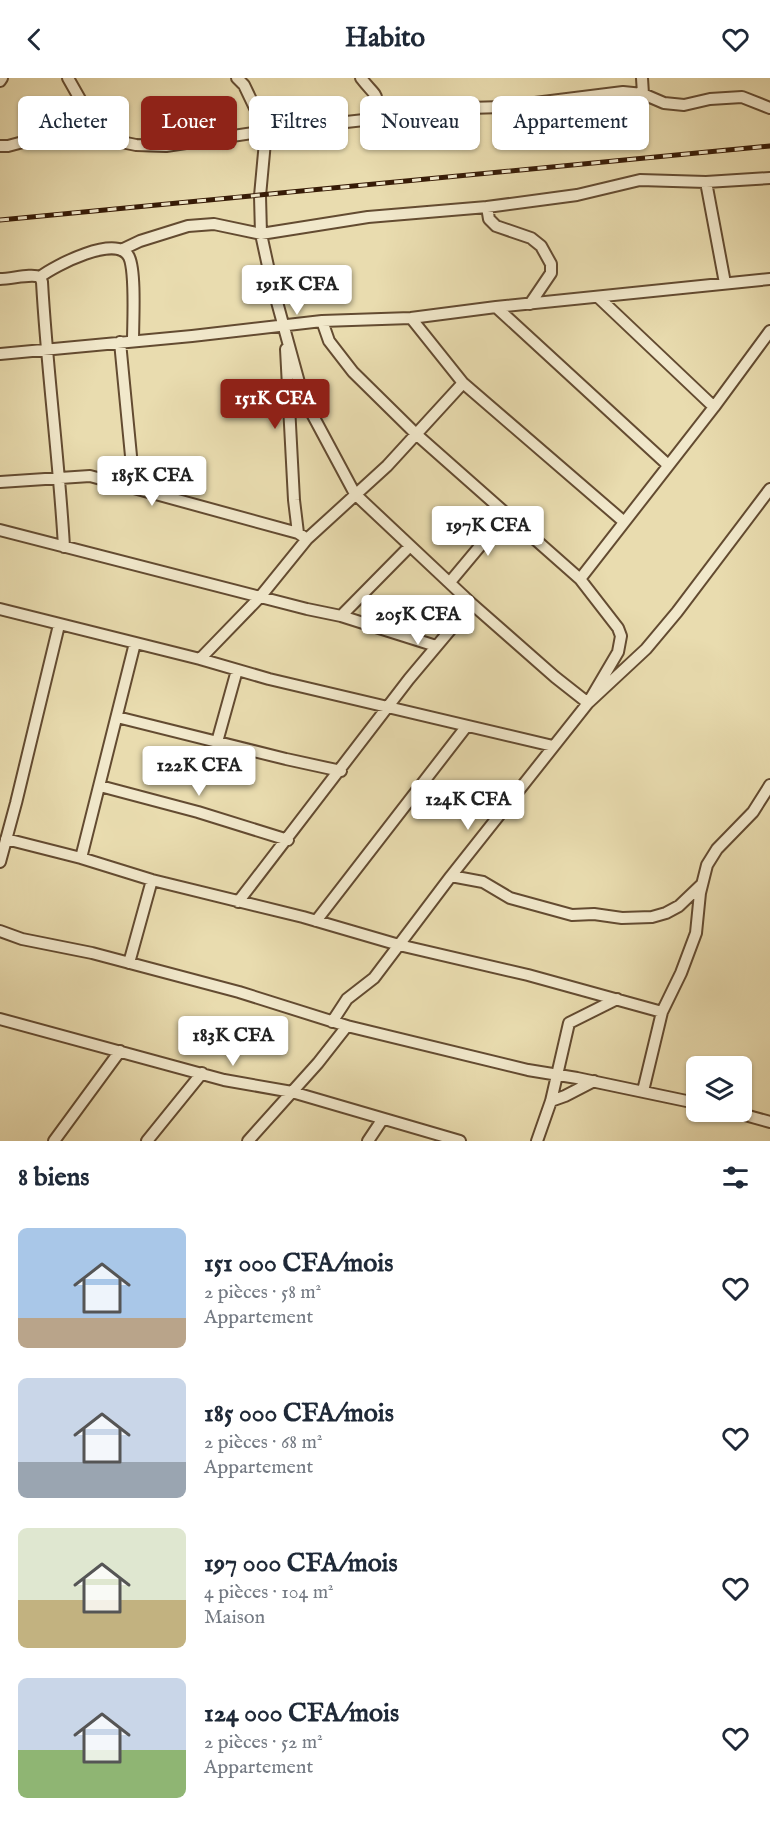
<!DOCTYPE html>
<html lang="fr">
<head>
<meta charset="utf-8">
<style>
	:root { --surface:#fff; --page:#f6f6f7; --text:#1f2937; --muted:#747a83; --accent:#8f2418 }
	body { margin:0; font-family:"IM FELL English",serif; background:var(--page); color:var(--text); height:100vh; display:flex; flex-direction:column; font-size:22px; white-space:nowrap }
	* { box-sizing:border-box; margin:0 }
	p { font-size:20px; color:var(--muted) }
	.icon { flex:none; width:33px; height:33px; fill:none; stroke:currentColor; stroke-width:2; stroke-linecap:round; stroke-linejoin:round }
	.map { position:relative; height:1063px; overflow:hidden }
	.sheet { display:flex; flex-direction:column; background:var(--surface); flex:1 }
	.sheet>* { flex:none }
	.guide { position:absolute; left:18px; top:18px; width:735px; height:54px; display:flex; gap:12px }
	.fabs { position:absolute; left:686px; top:978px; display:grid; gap:12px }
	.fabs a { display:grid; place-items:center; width:66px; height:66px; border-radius:9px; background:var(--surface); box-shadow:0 2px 4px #0004; font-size:30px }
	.price { position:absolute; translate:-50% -51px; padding:0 14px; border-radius:6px; background:#fff; color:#222; font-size:20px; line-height:39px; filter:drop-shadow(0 2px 3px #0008) }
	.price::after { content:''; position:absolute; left:50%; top:36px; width:18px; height:14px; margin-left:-9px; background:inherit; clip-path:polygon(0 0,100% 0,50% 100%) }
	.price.selected { background:var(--accent); color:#fff }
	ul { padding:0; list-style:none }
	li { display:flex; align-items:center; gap:18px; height:150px; padding:0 18px }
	li span { display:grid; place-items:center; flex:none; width:168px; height:120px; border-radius:9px; color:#555 }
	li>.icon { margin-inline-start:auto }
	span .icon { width:72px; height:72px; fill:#fffc; stroke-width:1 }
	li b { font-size:26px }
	h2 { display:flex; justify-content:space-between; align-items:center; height:72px; padding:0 18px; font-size:26px }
	.tag { padding:0 21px; border-radius:9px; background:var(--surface); box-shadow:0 2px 4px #0004; font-size:21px; line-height:54px }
	.tag.selected { background:var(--accent); color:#fff }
	header { display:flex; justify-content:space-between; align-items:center; height:78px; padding:0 18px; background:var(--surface); font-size:27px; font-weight:800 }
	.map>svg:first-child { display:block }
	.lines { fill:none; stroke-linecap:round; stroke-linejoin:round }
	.minor-casing { stroke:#634b31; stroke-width:14 }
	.minor { stroke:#f1e8cb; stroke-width:10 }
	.rail-casing { stroke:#361b07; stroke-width:5 }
	.rail { stroke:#f1e8cb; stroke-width:3; stroke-dasharray:9; stroke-linecap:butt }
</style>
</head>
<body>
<header><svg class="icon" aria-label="back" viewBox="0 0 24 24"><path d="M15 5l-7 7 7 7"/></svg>Habito<svg class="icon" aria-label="heart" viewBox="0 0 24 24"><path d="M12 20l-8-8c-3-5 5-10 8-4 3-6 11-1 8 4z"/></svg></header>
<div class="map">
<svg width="770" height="1063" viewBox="0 0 770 1063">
	<rect width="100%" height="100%" fill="#e9dcaf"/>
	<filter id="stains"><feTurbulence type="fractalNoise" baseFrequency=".00333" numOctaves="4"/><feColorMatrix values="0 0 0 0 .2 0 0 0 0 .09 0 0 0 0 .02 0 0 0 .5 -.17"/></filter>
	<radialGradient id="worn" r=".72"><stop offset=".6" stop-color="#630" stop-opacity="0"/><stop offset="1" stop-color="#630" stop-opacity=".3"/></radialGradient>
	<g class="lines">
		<defs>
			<path id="minor" d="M68 0 102 60
				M237 0 244 7 266 53 260 118 261 156 271 202 303 319 355 416 472 526 555 599 588 625 646 571 677 534 770 411
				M361 0C377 21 380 13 373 41
				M642 0 643 16
				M0 3 2 0
				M0 68H8L38 60 55 58 102 60 136 67 166 68 266 53 373 41 434 31 503 29 623 14 643 16 664 25 684 27 710 21 742 19 770 30
				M706 104 725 205
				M487 129 489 141 496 148 531 160 541 168 551 186V195L530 226
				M121 172 140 163 188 148 214 146 261 156 368 139 487 129 577 117 640 102 706 104 770 100
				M40 199 42 204C47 293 59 380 64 469
				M40 199C54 188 117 155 129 179 136 194 133 244 133 263
				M0 201C12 201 31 195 40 199
				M598 219 714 329
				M496 229 668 387
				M411 240 463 305 623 443
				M322 243 329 263 353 294 416 356 580 501 618 550 621 558 618 574 588 625 451 798 374 900 347 921 332 944
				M120 264 134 409
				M286 271 294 422 298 455
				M0 276 192 258 322 243 411 240 496 229 770 201
				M0 404 90 398 298 455 307 461
				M0 452 307 531 341 538 436 568
				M580 501 714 329 770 253
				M450 504 506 437
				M0 531 200 581 269 601 553 668
				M341 538 410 468
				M200 581 260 519 307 461 387 388 463 305
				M117 639 286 681 341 693
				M217 664 237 592
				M100 708 198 734 288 762
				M6 761 81 780 152 802 303 839 399 867 528 897 662 934
				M81 780 135 565
				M0 784 16 725 59 547
				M451 798 483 804 510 820 572 837 594 836 622 840 652 839 666 835 679 828 701 807
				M238 824 409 601 472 526
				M316 843 466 649
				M0 853 22 861 92 875 239 914 347 948 528 992 577 1000 696 1025
				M129 885 152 802
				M0 941 224 1002 292 1014 460 1063
				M643 1013 662 934 681 895 696 855 700 815 707 787 717 771 753 734 770 707
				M551 1023 565 1018 594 1003
				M734 1034 770 1044
				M54 1063 120 973
				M147 1063 202 995
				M248 1063 318 985 347 948
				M368 1063 382 1042
				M537 1063 551 1023 569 945 617 921"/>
		</defs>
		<use href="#minor" class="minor-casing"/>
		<use href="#minor" class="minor"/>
		<defs>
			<path id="rail" d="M0 142 770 68"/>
		</defs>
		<use href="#rail" class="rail-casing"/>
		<use href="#rail" class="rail"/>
	</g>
	<rect width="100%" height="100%" filter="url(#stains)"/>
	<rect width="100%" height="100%" fill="url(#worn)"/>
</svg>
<div class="fabs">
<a><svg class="icon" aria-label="layers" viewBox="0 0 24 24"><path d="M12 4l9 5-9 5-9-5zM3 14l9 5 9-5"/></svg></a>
</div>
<b class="price" style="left:297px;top:238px">191K CFA</b>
<b class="price selected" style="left:275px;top:352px">151K CFA</b>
<b class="price" style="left:152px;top:429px">185K CFA</b>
<b class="price" style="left:488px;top:479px">197K CFA</b>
<b class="price" style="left:418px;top:568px">205K CFA</b>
<b class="price" style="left:199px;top:719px">122K CFA</b>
<b class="price" style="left:468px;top:753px">124K CFA</b>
<b class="price" style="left:233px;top:989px">183K CFA</b>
<div class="guide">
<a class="tag">Acheter</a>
<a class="tag selected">Louer</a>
<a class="tag">Filtres</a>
<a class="tag">Nouveau</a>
<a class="tag">Appartement</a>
</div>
</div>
<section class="sheet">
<h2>8 biens<svg class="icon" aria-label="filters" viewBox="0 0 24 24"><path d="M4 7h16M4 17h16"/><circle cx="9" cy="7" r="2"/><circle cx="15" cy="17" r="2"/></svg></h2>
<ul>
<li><span style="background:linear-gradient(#a9c7e8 75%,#b9a48a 0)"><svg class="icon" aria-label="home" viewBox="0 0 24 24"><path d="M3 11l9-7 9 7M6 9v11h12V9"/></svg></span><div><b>151 000 CFA/mois</b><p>2 pièces · 58 m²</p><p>Appartement</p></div><svg class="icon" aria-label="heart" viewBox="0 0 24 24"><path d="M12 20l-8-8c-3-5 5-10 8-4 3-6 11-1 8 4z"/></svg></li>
<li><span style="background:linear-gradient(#c9d6e8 70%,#9aa5b1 0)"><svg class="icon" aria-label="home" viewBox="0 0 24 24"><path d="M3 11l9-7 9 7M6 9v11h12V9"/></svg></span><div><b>185 000 CFA/mois</b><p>2 pièces · 68 m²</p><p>Appartement</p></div><svg class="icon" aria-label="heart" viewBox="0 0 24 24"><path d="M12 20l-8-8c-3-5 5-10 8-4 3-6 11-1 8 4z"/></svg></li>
<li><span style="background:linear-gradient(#dfe7d0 60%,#c2b280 0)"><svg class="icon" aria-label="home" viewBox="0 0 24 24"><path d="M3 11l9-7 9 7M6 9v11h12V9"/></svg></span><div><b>197 000 CFA/mois</b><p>4 pièces · 104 m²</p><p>Maison</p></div><svg class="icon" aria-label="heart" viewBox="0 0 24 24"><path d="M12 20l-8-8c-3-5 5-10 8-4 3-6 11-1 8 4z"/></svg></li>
<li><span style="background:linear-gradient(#c9d6e8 60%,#8fb573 0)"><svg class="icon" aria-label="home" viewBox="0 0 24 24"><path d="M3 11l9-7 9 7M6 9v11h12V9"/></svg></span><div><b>124 000 CFA/mois</b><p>2 pièces · 52 m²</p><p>Appartement</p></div><svg class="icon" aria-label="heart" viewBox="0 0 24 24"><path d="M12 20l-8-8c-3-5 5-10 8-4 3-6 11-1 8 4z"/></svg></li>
</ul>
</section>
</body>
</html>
